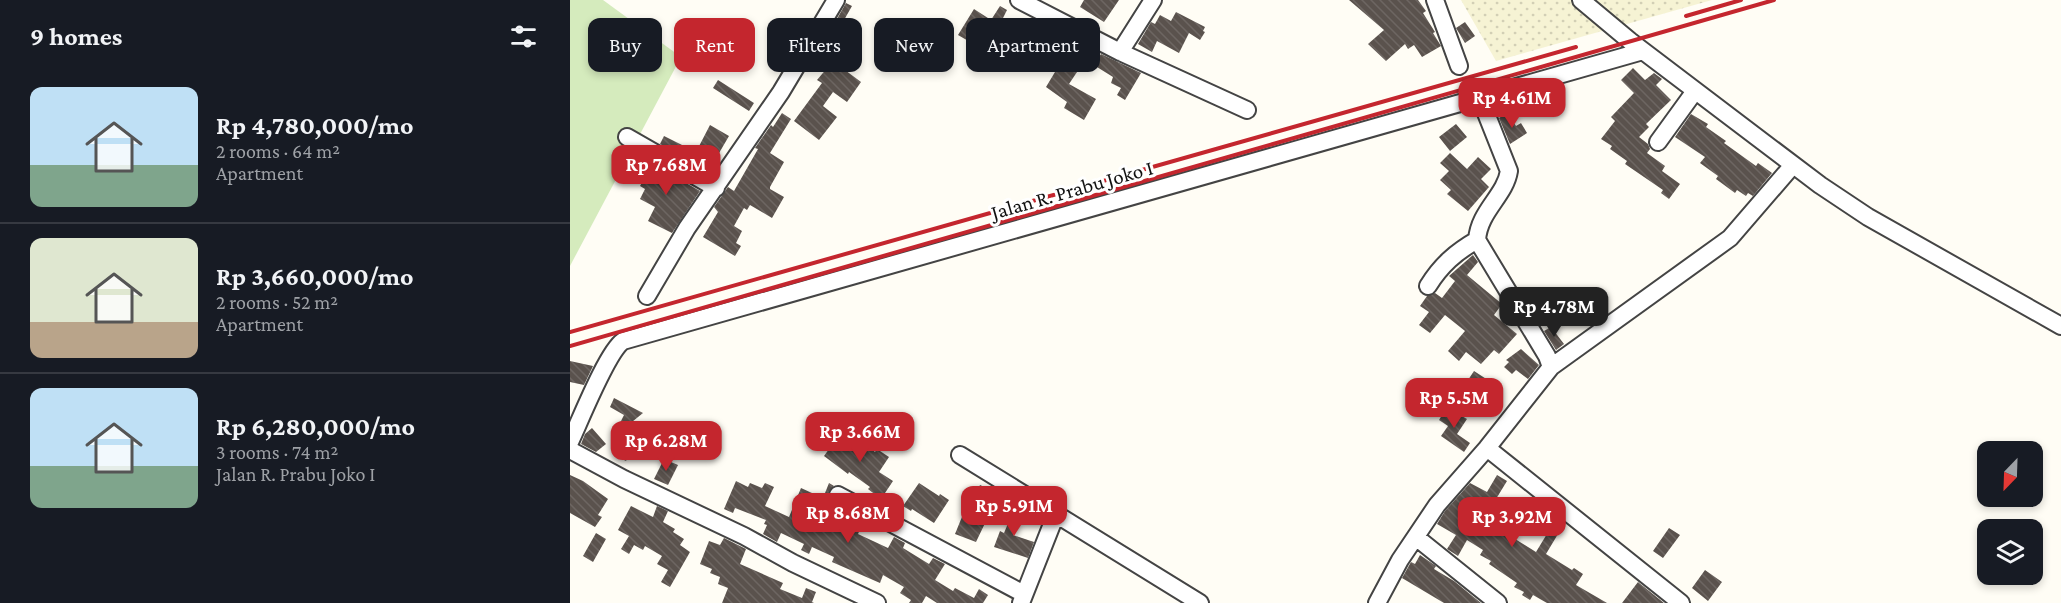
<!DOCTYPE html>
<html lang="en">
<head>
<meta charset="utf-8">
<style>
	:root { --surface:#171b24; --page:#20242c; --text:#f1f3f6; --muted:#9ea1a6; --line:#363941; --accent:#c4262e }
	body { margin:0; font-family:"Crimson Pro",serif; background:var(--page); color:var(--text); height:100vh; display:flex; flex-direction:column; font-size:22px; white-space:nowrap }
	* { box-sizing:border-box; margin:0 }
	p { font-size:20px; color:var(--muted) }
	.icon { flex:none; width:33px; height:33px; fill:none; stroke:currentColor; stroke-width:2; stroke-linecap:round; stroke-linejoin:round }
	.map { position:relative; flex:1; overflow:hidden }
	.panel { display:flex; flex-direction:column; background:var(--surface); width:570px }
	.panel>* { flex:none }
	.hud { position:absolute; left:18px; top:18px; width:570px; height:54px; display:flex; gap:12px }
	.needle { width:39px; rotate:203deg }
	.controls { position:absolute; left:1407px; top:441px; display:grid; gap:12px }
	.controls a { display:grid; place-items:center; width:66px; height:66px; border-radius:12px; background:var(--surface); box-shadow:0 3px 9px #0003; font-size:30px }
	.price { position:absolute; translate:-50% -51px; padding:0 14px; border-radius:12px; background:var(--accent); color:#fff; font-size:20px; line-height:39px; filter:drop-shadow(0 2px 3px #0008) }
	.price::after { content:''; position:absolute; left:50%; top:36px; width:18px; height:14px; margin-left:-9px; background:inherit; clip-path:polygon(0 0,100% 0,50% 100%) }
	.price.selected { background:#222; color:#fff }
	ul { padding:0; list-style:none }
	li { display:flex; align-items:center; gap:18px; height:150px; padding:0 30px }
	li+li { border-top:2px solid var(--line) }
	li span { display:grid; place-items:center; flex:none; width:168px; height:120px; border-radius:12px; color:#555 }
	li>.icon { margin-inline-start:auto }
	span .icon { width:72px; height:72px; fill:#fffc; stroke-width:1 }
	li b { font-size:26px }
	h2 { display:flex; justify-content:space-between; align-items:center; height:72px; padding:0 30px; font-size:26px }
	.pill { padding:0 21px; border-radius:12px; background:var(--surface); box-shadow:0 3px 9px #0003; font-size:21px; line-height:54px }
	.pill.selected { background:var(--accent); color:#fff }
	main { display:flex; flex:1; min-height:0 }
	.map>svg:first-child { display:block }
	.farmland { fill:url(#farmland-dots) }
	.grass { fill:#d5ebbd }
	.building { fill:url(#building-back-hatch) }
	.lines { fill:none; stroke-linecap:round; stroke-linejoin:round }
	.minor-casing { stroke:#444; stroke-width:20 }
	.minor { stroke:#fff; stroke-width:16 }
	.rail { stroke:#c4262e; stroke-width:4 }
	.labels { text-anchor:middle; stroke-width:6; stroke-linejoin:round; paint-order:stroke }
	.street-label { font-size:21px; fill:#111; stroke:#fff }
</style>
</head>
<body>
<main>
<section class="panel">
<h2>9 homes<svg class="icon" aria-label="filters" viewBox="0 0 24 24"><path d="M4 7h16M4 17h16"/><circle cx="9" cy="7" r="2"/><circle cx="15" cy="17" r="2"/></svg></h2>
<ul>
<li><span style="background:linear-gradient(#bfe0f5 65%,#7fa58c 0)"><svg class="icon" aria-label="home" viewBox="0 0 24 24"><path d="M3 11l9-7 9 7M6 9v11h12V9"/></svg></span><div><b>Rp 4,780,000/mo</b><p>2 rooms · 64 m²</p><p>Apartment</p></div></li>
<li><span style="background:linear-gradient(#dfe7d0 70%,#b9a48a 0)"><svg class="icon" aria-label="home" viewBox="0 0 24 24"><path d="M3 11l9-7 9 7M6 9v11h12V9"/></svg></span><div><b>Rp 3,660,000/mo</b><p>2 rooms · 52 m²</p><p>Apartment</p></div></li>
<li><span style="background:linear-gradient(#bfe0f5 65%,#7fa58c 0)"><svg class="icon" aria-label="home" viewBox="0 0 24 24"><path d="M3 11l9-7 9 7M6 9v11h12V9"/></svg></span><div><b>Rp 6,280,000/mo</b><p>3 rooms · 74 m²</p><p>Jalan R. Prabu Joko I</p></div></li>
</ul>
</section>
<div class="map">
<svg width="1491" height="603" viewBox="0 0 1491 603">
	<defs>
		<pattern id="farmland-dots" width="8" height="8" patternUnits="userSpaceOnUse" patternTransform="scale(1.5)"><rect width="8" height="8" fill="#f6f3d4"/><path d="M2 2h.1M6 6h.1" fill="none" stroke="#d2cfb5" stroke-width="1.8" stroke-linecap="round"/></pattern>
		<pattern id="building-back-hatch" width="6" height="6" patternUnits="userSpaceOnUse" patternTransform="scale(1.5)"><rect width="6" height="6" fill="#5a524d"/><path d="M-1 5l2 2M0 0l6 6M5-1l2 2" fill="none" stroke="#6d6662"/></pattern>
	</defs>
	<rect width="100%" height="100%" fill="#fffdf5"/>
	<path class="farmland" d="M891 0H1142L926 61Z"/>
	<path class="grass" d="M0 0H33L111 57 0 266Z"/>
	<path class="building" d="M514 0H549L534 22 510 7Z
		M779 0H848L856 11 853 13 865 32 863 33 871 46 852 57 844 45 838 49 835 44 816 61 798 44 814 30Z
		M276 3 282 6 265 36 259 33Z
		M430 6 437 10 433 18 470 39 475 31 501 46 504 41 529 57 531 54 571 73 555 100 547 95 551 88 541 83 543 77 519 62 513 71 509 69 499 84 526 99 514 120 494 108 497 102 476 87 488 67 470 55 462 69 454 64 460 55 445 46 443 49 415 33 407 46 388 35 404 9 421 20Z
		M606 12 635 27 633 31 635 32 630 40 619 33 609 53 587 41 582 52 568 44 581 22 585 24 590 15 601 21Z
		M895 22 905 36 895 43 886 28Z
		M263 61 291 82 277 102 263 92 253 106 267 117 249 140 224 121 252 83 247 80Z
		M1063 68 1075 80 1084 73 1092 79 1086 85 1101 100 1076 124 1079 127 1069 137 1078 144 1080 149 1077 153 1095 166 1092 171 1110 184 1099 199 1091 193 1093 190 1055 164 1057 161 1040 149 1042 146 1031 139 1045 121 1041 117 1064 93 1051 80Z
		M148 80 184 103 179 111 143 88Z
		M212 113 221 119 200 153 214 162 200 187V189L214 197 202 218 180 205 177 210 174 208 164 226 172 231 166 243 171 246 165 256 133 237 148 212 144 207 158 187 164 191 188 149 185 148 201 125 203 127Z
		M937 113 946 126 951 123 957 133 940 144 929 118Z
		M1121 114 1138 124 1136 127 1156 141 1154 143 1186 166 1188 163 1202 173 1183 196 1178 193 1176 196 1167 190 1165 193 1146 179 1148 176 1130 163 1135 157 1105 137Z
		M886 124 897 137 880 151 869 137Z
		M140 125 159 136 138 172 90 144 94 136 126 152Z
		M880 153 897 169 908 157 921 169 911 179 919 187 898 211 877 194 881 190 870 180 879 171 870 163Z
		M69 156 130 191 102 233 78 221 85 207 70 199 75 189 70 186 75 177 70 174 75 165 66 161Z
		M903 255 908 262 897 275 932 304 924 315 947 334 929 354 924 350 911 364 896 352 889 361 878 351 895 331 875 315 860 333 849 325 859 312 850 306 857 296 865 293 872 298 885 281 879 276Z
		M981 327 994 344 986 350 974 331Z
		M951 349 969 365 958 379 946 370 942 374 934 367 939 362 936 360Z
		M0 361 23 366 14 385 0 382Z
		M904 371 924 384 913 402 892 389Z
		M44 398 73 413 57 426 50 423 54 415 40 407Z
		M877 407 897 419 887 434 900 443 894 452 871 436 878 426 869 420Z
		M22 428 36 444 26 452 11 444 15 434Z
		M59 431 69 436 56 461 46 456Z
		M272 431 289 442 291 440 305 452 307 449 319 457 309 472 323 481 311 499 298 489 300 487 279 472 278 474 254 456Z
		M94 459 108 465 98 485 84 479Z
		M0 475 13 481 38 499 28 515 32 517 25 527 0 513Z
		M927 475 937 481 915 517 937 530 956 499 964 504 945 539 966 552 983 524 991 529 976 554 1002 570 1004 568 1013 574 1006 585 1037 603H977L963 595 960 600 952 595 954 592 944 587 947 583 919 564 921 561 910 555 913 550 897 540 888 556 877 549 886 535 867 524 875 511 900 483 917 492Z
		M166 481 178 487 180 483 192 488 195 483 204 487 195 506 219 517 231 488 253 498 259 483 264 486 259 491 258 496 260 502 255 514 282 526 286 516 294 521 288 534 318 548 324 537 335 543 333 548 359 564 363 558 375 564 365 580 383 591 385 588 404 598 409 589 418 595 413 603H367L356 596 352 603H339L341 600 330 593 334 587 313 575 310 583 262 562 264 557 242 547 239 554 231 550 234 544 211 533 207 542 193 534 197 525 194 524 196 520 165 508 163 513 154 509Z
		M349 483 369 496 370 494 379 500 364 523 342 509 341 511 333 506Z
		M410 485 429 494 406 542 385 534 396 507 399 509Z
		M447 502 454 507 443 535 464 542 458 558 424 547 430 531 434 533Z
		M61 506 83 517 87 506 98 511 93 522 105 529 103 532 114 539 110 545 120 552 100 587 91 582 98 570 87 564 92 556 75 546 73 550 64 545 59 554 51 549 59 536 48 530Z
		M1099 528 1110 535 1093 558 1083 551Z
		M26 533 36 539 23 562 13 556Z
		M154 538 176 549 170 564 213 583 210 589 232 598 236 588 246 592 242 602 244 603H152L158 588 148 584 150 577 140 573 142 569 130 564 139 541 150 545Z
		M850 555 866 566 864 569 884 581 911 603H874L832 578 841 562 845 564Z
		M1135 570 1152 582 1138 601 1122 588Z
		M1068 582 1094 603H1052Z"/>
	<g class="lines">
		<defs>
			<path id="minor" d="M449 0 550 52 677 110
				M865 0 889 66
				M1011 0 1060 41 1250 185 1298 217 1491 326
				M550 52 583 0
				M57 137 146 188
				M1088 142 1125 91
				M858 286C871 265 886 252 907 240
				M77 296 117 228 211 92 266 0
				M981 367 1160 238 1223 165
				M0 442C10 421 37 352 53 341L1073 51
				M917 448 1111 603
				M0 450 54 479 174 536 223 563 307 603
				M390 455 630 603
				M268 495 454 594
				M847 538 928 603
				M451 603 486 514
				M807 603 830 560 867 505 917 448 981 367 977 356 907 240C909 211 935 196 939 171L910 98"/>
		</defs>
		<use href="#minor" class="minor-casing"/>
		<use href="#minor" class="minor"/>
		<path class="rail" d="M1116 16 1171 0
			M0 332 1006 47
			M0 346 1204 0"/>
	</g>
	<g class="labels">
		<g class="street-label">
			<text transform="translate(502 190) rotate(-16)" y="7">Jalan R. Prabu Joko I</text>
		</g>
	</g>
</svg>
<div class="controls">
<a><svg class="needle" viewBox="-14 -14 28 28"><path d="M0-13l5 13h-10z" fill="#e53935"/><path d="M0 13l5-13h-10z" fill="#9ea1a6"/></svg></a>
<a><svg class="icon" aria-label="layers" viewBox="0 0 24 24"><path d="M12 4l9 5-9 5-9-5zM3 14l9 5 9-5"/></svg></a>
</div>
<b class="price" style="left:942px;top:129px">Rp 4.61M</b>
<b class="price" style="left:96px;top:196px">Rp 7.68M</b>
<b class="price selected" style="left:984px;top:338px">Rp 4.78M</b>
<b class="price" style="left:884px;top:429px">Rp 5.5M</b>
<b class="price" style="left:290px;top:463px">Rp 3.66M</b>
<b class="price" style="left:96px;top:472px">Rp 6.28M</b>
<b class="price" style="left:444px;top:537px">Rp 5.91M</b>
<b class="price" style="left:278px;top:544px">Rp 8.68M</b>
<b class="price" style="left:942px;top:548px">Rp 3.92M</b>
<div class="hud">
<a class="pill">Buy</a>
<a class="pill selected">Rent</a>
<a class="pill">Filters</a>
<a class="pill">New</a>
<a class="pill">Apartment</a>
</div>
</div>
</main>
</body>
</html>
